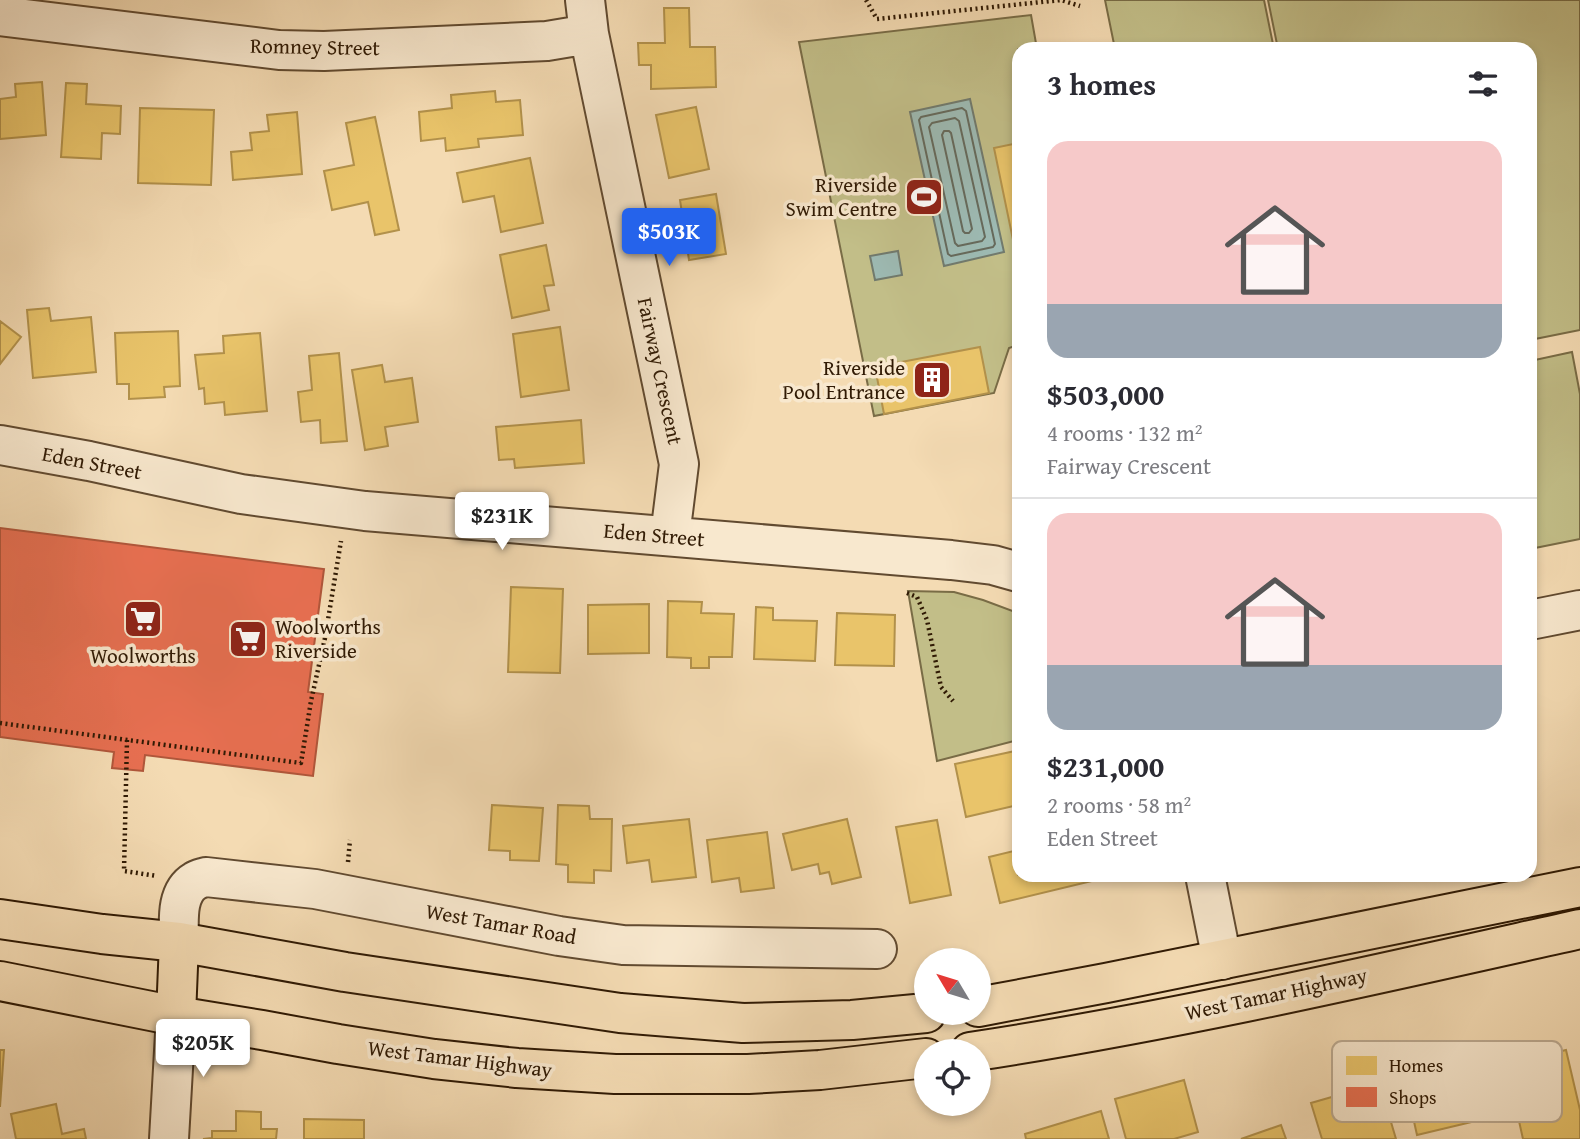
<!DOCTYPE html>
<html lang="en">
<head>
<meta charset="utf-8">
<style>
	:root { --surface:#fff; --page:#f7f7f7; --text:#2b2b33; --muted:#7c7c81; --line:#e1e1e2; --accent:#2563eb }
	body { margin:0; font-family:"Gentium Book Plus",serif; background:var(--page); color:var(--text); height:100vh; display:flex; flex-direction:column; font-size:26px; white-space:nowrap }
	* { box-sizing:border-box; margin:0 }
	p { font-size:23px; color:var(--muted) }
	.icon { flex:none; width:38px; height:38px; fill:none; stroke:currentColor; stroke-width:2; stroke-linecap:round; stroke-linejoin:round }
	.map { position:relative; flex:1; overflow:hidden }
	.side { position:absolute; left:1012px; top:42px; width:525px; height:840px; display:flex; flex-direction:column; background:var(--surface); border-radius:21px; box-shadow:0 4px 10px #0003 }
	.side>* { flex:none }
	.needle { width:46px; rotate:308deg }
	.controls { position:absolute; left:914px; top:948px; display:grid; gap:14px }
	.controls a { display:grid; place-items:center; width:77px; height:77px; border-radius:50%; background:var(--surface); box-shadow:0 4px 10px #0003; font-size:35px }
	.price { position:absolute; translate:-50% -60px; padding:0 16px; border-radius:7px; background:#fff; color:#222; font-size:23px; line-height:46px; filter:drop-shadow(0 2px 4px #0008) }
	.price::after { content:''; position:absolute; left:50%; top:42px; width:21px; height:16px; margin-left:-10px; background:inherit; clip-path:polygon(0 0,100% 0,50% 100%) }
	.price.current { background:var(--accent); color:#fff }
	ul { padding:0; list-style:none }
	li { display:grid; align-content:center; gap:14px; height:371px; padding:0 35px }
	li+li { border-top:2px solid var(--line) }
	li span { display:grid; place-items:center; height:217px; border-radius:21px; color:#555 }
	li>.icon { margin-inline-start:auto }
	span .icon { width:126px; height:126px; fill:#fffc; stroke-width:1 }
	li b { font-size:30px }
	h2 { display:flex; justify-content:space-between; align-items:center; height:84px; padding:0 35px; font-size:30px }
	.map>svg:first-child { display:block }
	.green { fill:#c2be88; stroke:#796c46; stroke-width:2 }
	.water { fill:#9dbab3; stroke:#717a6d; stroke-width:2 }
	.homes { fill:#e9c46a; stroke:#b2914b; stroke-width:2 }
	.shops { fill:#e76f51; stroke:#b0563a; stroke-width:2 }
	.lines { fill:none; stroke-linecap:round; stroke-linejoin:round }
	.shore { stroke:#666a5c; stroke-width:2 }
	.minor-casing { stroke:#614a30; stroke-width:42 }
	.highway-casing { stroke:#301a04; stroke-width:42 }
	.path { stroke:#301a04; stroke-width:4.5; stroke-dasharray:2 3.5; stroke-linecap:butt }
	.minor { stroke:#f8e8ce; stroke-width:38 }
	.highway { stroke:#f4dbb3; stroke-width:38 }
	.labels { text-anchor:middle; stroke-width:7; stroke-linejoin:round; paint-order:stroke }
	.street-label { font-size:21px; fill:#301a04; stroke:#f8e8ce }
	.poi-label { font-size:21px; fill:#301a04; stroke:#f8e8ce; text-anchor:end }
	.key { fill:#f8e8ce; stroke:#bcaa91; stroke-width:2 }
	.key-label { font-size:19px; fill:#301a04 }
</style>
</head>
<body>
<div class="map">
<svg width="1580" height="1139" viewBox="0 0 1580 1139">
	<rect width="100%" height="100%" fill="#f4dbb3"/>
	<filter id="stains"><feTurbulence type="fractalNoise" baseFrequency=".00286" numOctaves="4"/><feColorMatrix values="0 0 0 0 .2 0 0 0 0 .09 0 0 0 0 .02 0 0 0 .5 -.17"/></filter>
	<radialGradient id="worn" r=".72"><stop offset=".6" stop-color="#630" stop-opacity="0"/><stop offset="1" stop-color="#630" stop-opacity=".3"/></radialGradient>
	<path class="green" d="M1105 0H1264L1274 49H1115Z
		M1268 0H1580V330L1530 340V49H1278Z
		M1031 15 1037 49H1018V345L1009 348 994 393 874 416 799 42Z
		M1572 352 1580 394V539L1530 549V361Z
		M908 591 954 592 983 600 1018 613V740L937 761Z"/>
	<path class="water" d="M970 99 1004 252 944 266 910 112Z
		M898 251 902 275 875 280 870 256Z"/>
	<path class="homes" d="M664 8H689L690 47H715L716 87 651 89V65H639L638 43H665Z
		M42 82 46 135 0 139V99L16 97 15 84Z
		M66 83 87 84 86 104 121 106 120 134 102 133 101 159 61 157Z
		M495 91 496 102 520 100 523 135 478 139 479 147 446 151 445 138 421 141 419 112 452 108 451 95Z
		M696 107 709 169 669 178 656 115Z
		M140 108 214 110 211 185 138 183Z
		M297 112 302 174 233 180 231 152 252 150 250 133 269 131 267 115Z
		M375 117 399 230 375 235 368 202 332 210 324 171 354 165 346 123Z
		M1018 143V259H1017L994 148Z
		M530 158 543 223 501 232 494 196 463 202 457 173Z
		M716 194 726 254 689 260 680 200Z
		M546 245 554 285 544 286 549 310 512 318 500 255Z
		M49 308 51 321 91 317 96 372 33 378 27 310Z
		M0 321 21 337 0 364Z
		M560 327 569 390 521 397 513 334Z
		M178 331 180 386 164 387 165 397 129 399V384H117L115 333Z
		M260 333 267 411 225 415 224 402 205 404 204 388 199 389 195 355 224 353 223 336Z
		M980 347 989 393 884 414 875 367Z
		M339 353 347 441 321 443 320 420 301 422 298 392 312 390 309 356Z
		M382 365 385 382 412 378 418 422 385 427 388 446 365 450 352 370Z
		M581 420 584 463 515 468 514 459 499 460 496 427Z
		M511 587 563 589 560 673 508 672Z
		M668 601 702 602 701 613 734 614 732 657H709V668H691V658L667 657Z
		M649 604V653L588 654V605Z
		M756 607 773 608V620L817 621 815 661 754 659Z
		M837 613 895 615 894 666 835 665Z
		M1015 751 1018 767V805L966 817 955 764Z
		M492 805 543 808 539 861 510 860V851L489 850Z
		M558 805 589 806 590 819H612L611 871 594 870V883L568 882V865L556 864Z
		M689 819 696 877 652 882 649 860 627 863 623 826Z
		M847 819 861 877 832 884 829 872 820 874 818 864 792 870 783 834Z
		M937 820 951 895 910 903 896 827Z
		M767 832 774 888 741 892 739 878 712 882 707 840Z
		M1018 850V875H1095L1096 880 1000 903 989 857Z
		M1543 1046 1545 1055 1566 1050 1580 1110V1139H1523L1517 1112 1506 1115 1493 1058Z
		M0 1050H4L0 1107Z
		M1470 1076 1480 1120 1417 1135 1407 1090Z
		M1184 1080 1198 1132 1174 1139H1126L1115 1099Z
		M1356 1090 1360 1102 1383 1095 1396 1139H1322L1311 1103Z
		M56 1104 62 1134 84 1129 86 1139H16L11 1114Z
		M236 1111 261 1112V1129H277L276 1139H203L212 1138V1131H236Z
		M1101 1111 1109 1139H1026L1025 1134Z
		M304 1119 364 1120V1139H304Z
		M1281 1125 1286 1139H1241Z"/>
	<path class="shops" d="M0 528 324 569 308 692 323 694 313 776 145 755 143 771 112 768 114 752 0 737Z"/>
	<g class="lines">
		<path class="shore" d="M962 108 966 111 995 244 993 247 951 256 948 254 919 120 921 117Z
			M955 118 959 121 985 237 982 241 958 246 955 243 929 127 932 123Z
			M944 131H949L951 133 972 229 969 233H965L963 231 942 135Z"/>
		<defs>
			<path id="minor" d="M585 0 589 34 679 464 670 536
				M0 16 279 50 324 51 547 41 589 34
				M0 445 89 461 241 494 365 511 951 560 993 565 1018 572
				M1530 620 1580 610
				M1205 875 1222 960
				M179 942C179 923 175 893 195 881 198 879 203 878 206 877L315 889 559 936 623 945 877 949
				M169 1139 176 1016"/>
			<path id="highway" d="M0 919 102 934 179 942 345 972 620 1013 743 1023 852 1020 926 1013
				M0 981 176 1016 262 1030 338 1044 434 1059 517 1068 615 1074H748L820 1070 926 1058
				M978 1007 1106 983 1580 887
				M176 1016 179 942
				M970 1052C1175 1021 1378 974 1580 929"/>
		</defs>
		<use href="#minor" class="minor-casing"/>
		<use href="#highway" class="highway-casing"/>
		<path class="path" d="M866 0 877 19 1061 0 1080 6
			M907 593 917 597 927 620 941 687 953 701
			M0 723 301 763 311 701 325 638 341 541
			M127 740 124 871 157 876
			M348 862 350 840"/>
		<use href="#minor" class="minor"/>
		<use href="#highway" class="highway"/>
	</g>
	<defs>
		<symbol id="stadium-square" viewBox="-11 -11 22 22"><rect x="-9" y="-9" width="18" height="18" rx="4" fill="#8f2418" stroke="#f8e8ce"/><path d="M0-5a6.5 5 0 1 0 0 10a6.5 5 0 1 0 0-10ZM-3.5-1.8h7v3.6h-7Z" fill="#fff"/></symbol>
		<symbol id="building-square" viewBox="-11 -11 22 22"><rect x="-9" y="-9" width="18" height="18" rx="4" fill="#8f2418" stroke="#f8e8ce"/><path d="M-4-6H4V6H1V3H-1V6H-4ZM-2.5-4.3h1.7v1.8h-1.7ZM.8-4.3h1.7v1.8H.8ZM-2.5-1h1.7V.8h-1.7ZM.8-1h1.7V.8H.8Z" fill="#fff"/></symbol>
		<symbol id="supermarket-square" viewBox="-11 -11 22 22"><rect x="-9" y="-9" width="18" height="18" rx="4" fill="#8f2418" stroke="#f8e8ce"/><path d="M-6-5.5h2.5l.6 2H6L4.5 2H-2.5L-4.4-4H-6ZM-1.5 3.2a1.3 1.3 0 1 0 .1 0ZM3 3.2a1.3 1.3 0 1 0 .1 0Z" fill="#fff"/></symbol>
	</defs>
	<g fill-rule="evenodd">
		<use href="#stadium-square" x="902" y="175" width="44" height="44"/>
		<use href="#building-square" x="910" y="358" width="44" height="44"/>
		<use href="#supermarket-square" x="121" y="597" width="44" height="44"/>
		<use href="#supermarket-square" x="226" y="617" width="44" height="44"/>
	</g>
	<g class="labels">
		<g class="street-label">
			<text transform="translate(315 47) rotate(1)" y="7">Romney Street</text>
			<text transform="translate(660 371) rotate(78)" y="7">Fairway Crescent</text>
			<text transform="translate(92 463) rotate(11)" y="7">Eden Street</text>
			<text transform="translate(654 535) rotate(5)" y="7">Eden Street</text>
			<text transform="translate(501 924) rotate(10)" y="7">West Tamar Road</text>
			<text transform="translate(1276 994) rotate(-12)" y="7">West Tamar Highway</text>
			<text transform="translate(460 1059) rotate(7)" y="7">West Tamar Highway</text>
		</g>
		<g class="poi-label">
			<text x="897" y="192">Riverside<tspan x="897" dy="24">Swim Centre</tspan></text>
			<text x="905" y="375">Riverside<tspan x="905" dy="24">Pool Entrance</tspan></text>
			<text x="275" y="634" text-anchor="start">Woolworths<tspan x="275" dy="24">Riverside</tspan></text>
			<text x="143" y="663" text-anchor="middle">Woolworths</text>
		</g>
	</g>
	<rect x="1332" y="1041" width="230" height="81" rx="10" class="key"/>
	<rect x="1346" y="1056" width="31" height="19" fill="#e9c46a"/>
	<rect x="1346" y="1087" width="31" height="20" fill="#e76f51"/>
	<g class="key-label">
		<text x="1389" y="1072">Homes</text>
		<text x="1389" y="1104">Shops</text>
	</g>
	<rect width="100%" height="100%" filter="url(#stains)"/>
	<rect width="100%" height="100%" fill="url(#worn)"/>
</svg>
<div class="controls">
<a><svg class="needle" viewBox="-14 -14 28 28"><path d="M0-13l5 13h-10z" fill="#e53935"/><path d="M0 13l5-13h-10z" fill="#7c7c81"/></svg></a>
<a><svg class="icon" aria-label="locate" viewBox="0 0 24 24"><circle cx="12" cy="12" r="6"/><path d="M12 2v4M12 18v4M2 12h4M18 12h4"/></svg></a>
</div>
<b class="price current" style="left:669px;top:268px">$503K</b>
<b class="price" style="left:502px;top:552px">$231K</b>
<b class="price" style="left:203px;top:1079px">$205K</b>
<section class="side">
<h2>3 homes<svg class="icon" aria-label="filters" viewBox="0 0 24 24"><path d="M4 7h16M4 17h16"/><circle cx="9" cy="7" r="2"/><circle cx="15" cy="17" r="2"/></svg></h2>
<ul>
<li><span style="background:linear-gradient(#f6c9c9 75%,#9aa5b1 0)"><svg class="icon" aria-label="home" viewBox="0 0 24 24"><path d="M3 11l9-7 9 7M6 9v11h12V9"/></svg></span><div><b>$503,000</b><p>4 rooms · 132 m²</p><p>Fairway Crescent</p></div></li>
<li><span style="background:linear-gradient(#f6c9c9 70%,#9aa5b1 0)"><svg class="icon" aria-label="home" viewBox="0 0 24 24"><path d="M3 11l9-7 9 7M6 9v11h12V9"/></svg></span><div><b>$231,000</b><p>2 rooms · 58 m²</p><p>Eden Street</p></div></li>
</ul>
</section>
</div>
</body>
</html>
